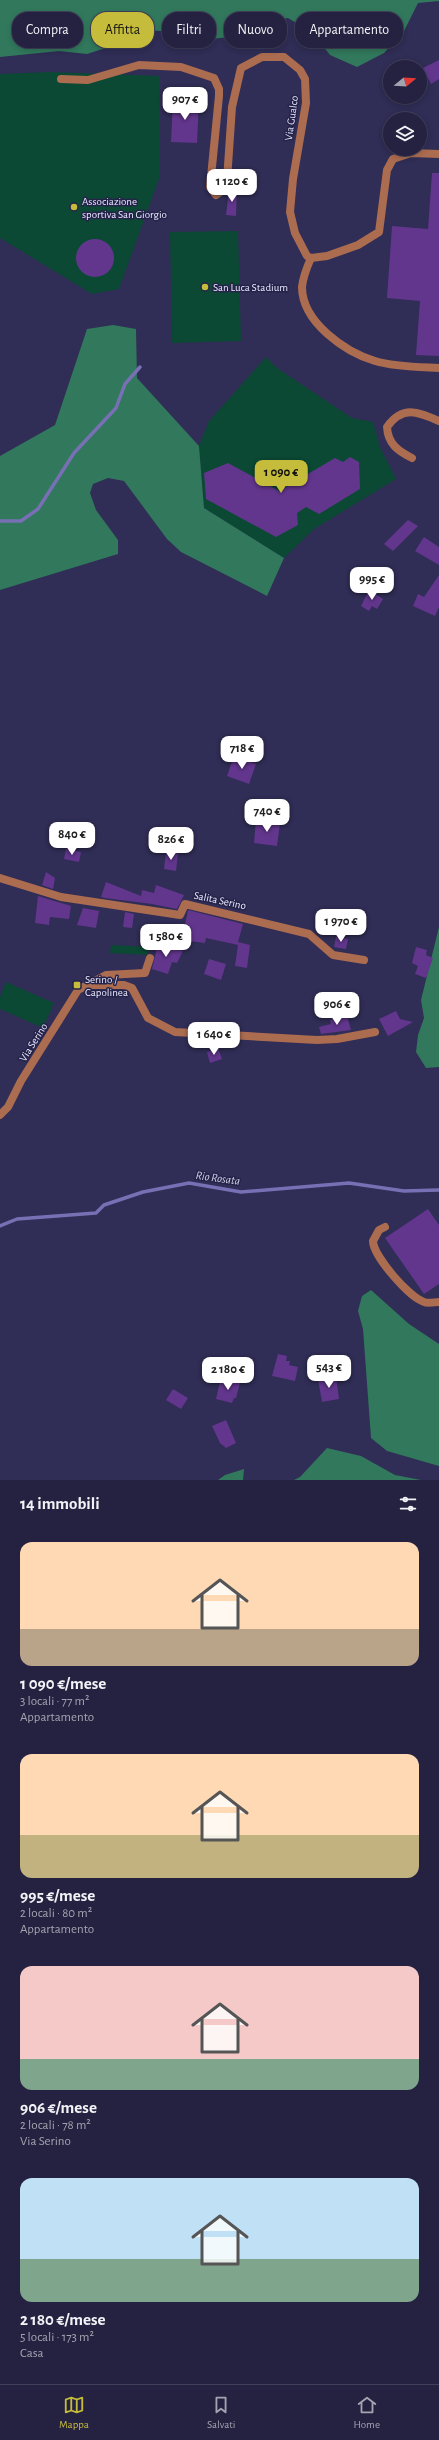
<!DOCTYPE html>
<html lang="it">
<head>
<meta charset="utf-8">
<style>
	:root { --surface:#242240; --page:#2c2a47; --text:#f1f3f6; --muted:#a3a4b1; --line:#413f59; --accent:#c6bc3c }
	body { margin:0; font-family:"Alegreya Sans",sans-serif; background:var(--page); color:var(--text); height:100vh; display:flex; flex-direction:column; font-size:15px; white-space:nowrap }
	* { box-sizing:border-box; margin:0 }
	p { font-size:13px; color:var(--muted) }
	.icon { flex:none; width:22px; height:22px; fill:none; stroke:currentColor; stroke-width:2; stroke-linecap:round; stroke-linejoin:round }
	.map { position:relative; height:1480px; overflow:hidden }
	.panel { display:flex; flex-direction:column; background:var(--surface); flex:1 }
	.panel>* { flex:none }
	.banner { position:absolute; left:12px; top:12px; width:415px; height:36px; display:flex; gap:8px }
	.needle { width:26px; rotate:72deg }
	.buttons { position:absolute; left:383px; top:60px; display:grid; gap:8px }
	.buttons a { display:grid; place-items:center; width:44px; height:44px; border-radius:50%; background:var(--surface); box-shadow:0 2px 6px #0003,0 0 0 1px var(--line); font-size:20px }
	.price { position:absolute; translate:-50% -34px; padding:0 9px; border-radius:8px; background:#fff; color:#222; font-size:13px; line-height:26px; filter:drop-shadow(0 1px 2px #0008) }
	.price::after { content:''; position:absolute; left:50%; top:24px; width:12px; height:9px; margin-left:-6px; background:inherit; clip-path:polygon(0 0,100% 0,50% 100%) }
	.price.active { background:var(--accent); color:#111 }
	ul { padding:0; list-style:none }
	li { display:grid; align-content:center; gap:8px; height:212px; padding:0 20px }
	li span { display:grid; place-items:center; height:124px; border-radius:12px; color:#555 }
	li>.icon { margin-inline-start:auto }
	span .icon { width:72px; height:72px; fill:#fffc; stroke-width:1 }
	li b { font-size:17px }
	h2 { display:flex; justify-content:space-between; align-items:center; height:48px; padding:0 20px; font-size:17px }
	.pill { padding:0 14px; border-radius:16px; background:var(--surface); box-shadow:0 2px 6px #0003,0 0 0 1px var(--line); font-size:14px; line-height:36px }
	.pill.active { background:var(--accent); color:#111 }
	.menu { display:flex; justify-content:space-around; align-items:center; height:56px; border-top:1px solid var(--line); background:var(--surface); font-size:11px; color:var(--muted) }
	.menu a { display:grid; justify-items:center; gap:2px }
	.menu .active { color:var(--accent) }
	.map>svg:first-child { display:block }
	.green { fill:#0b4934 }
	.forest { fill:#31785c }
	.lines { fill:none; stroke-linecap:round; stroke-linejoin:round }
	.stream { stroke:#7870b4; stroke-width:3.5 }
	.building { fill:#62368d }
	.street { stroke:#ab6c50; stroke-width:8 }
	.poi-dot { fill:#c6bc3c; stroke:#26234a; stroke-width:1.5 }
	.labels { text-anchor:middle; stroke-width:3; stroke-linejoin:round; paint-order:stroke }
	.street-label { font-size:11px; fill:#e9eaff; stroke:#26234a }
	.poi-label { font-size:11px; fill:#e9eaff; stroke:#26234a; text-anchor:start }
	.water-label { font-size:12px; font-style:italic; fill:#d1d1ea; stroke:#26234a }
</style>
</head>
<body>
<div class="map">
<svg width="439" height="1480" viewBox="0 0 439 1480">
	<rect width="100%" height="100%" fill="#302d56"/>
	<path class="green" d="M50 72 160 76V176L119 289 92 294 0 238V74Z
		M238 231 241 341 172 343 170 232Z
		M266 357 277 368 352 418 373 422 380 447 396 479 314 529 284 558 204 508 199 446 209 421Z
		M111 945 149 947 148 955 110 953Z
		M6 982 54 1003 43 1028 0 1009V997Z"/>
	<path class="forest" d="M0 0H439V1L418 3 404 31 384 53 357 67 330 55 313 33 288 18 258 23 230 37 201 40 174 32 146 30 118 44 87 54 59 51 0 57Z
		M113 325 136 329 137 378 199 446 204 508 284 558 267 596 181 552 167 539 124 481 108 478 93 484 90 493 96 510 118 540V554L0 590V456L55 425 87 329Z
		M439 927V1067L426 1068 416 1052 418 1035 424 1018 421 1000Z
		M371 1290 409 1324 439 1344V1466L387 1451 371 1438 363 1329 358 1311 362 1296Z
		M327 1448 361 1456 395 1475 421 1480H294L300 1477Z
		M244 1469 243 1480H218L225 1475Z"/>
	<g class="lines">
		<path class="stream" d="M0 521H21L38 509 74 453 116 408 125 384 140 367
			M0 1226 17 1219 96 1213 104 1205 143 1192 189 1183 241 1192 349 1183 404 1191 439 1190"/>
	</g>
	<path class="building" d="M439 60V79L431 84 423 68Z
		M173 99 199 100 197 143 171 142Z
		M432 173H439V356L416 355 420 301 387 298 392 226 428 229Z
		M229 190H237L236 216 226 215Z
		M76 258a19 19 0 1 1 38 0a19 19 0 1 1-38 0Z
		M350 457 359 462 360 489 319 514 306 507 297 513 298 525 276 537 206 499 204 473 228 463 279 491 335 458 343 462Z
		M408 520 418 526 393 551 384 544Z
		M424 537 439 547V565L415 551Z
		M439 575V607L435 616 413 606 418 594 424 597Z
		M369 590 383 599 377 609 372 606 369 611 361 606Z
		M234 756 256 764 249 784 227 776Z
		M256 820 280 824 277 846 254 843Z
		M66 849 81 852 79 862 64 859Z
		M166 852 178 853 176 871 164 869Z
		M46 872 55 878 53 889 42 885Z
		M106 882 141 896 142 890 154 893 156 885 184 895 177 909 152 904 105 898 101 897Z
		M38 896 71 906 69 919 50 917 49 925 35 923Z
		M83 908 99 911 96 928 77 925Z
		M188 910 243 924 238 942 250 945 247 968 235 966 238 945 206 938 205 943 182 940Z
		M125 912 134 914 132 928 123 927Z
		M336 937 348 939 346 949 334 947Z
		M158 943 183 951 177 963 172 962 168 974 152 969Z
		M416 947 427 950 426 955 433 958 426 978 415 974 418 966 412 963Z
		M209 959 226 964 221 980 204 974Z
		M396 1011 400 1019 413 1022 388 1036 379 1019Z
		M347 1015 351 1030 321 1034 319 1027 331 1024 330 1020Z
		M218 1048 222 1059 210 1063 207 1052Z
		M428 1209 439 1225V1284L424 1294 385 1238Z
		M278 1354 287 1356 286 1361H290L289 1365 298 1367 295 1381 272 1376Z
		M336 1377 339 1399 322 1402 318 1379Z
		M221 1378 240 1383 236 1398H234L232 1403 216 1399Z
		M173 1389 188 1398 181 1409 166 1400Z
		M226 1420 236 1443 226 1448 220 1443 212 1426Z"/>
	<g class="lines">
		<path class="street" d="M61 79 88 80 139 65 181 67 214 78 219 89V96L210 187 216 195 223 190 227 180 232 107 241 68 262 57H284L300 70 305 79 306 103 293 179 290 212 295 233 307 256 311 258 327 256 358 245 379 232 387 170 393 159 411 153 439 154
			M311 258C307 267 303 277 302 287 302 322 345 352 375 361 395 367 419 367 439 368
			M412 458C398 451 388 444 387 427 403 405 418 412 439 421
			M0 878 61 897 180 915 185 904 309 934 333 955 364 960
			M89 985H124L132 988 148 1018 175 1032 317 1040 337 1039 375 1032
			M0 1115 8 1107 21 1081 78 990 106 975 145 973 150 958
			M385 1227 379 1230 373 1241C373 1256 409 1297 424 1302 428 1304 435 1302 439 1302"/>
	</g>
	<g class="poi-dot">
		<circle cx="74" cy="207" r="4"/>
		<circle cx="205" cy="287" r="4"/>
		<rect x="73" y="981" width="8" height="8" rx="2"/>
	</g>
	<g class="labels">
		<g class="street-label">
			<text transform="translate(291 118) rotate(-82)" y="4">Via Gualco</text>
			<text transform="translate(220 900) rotate(12)" y="4">Salita Serino</text>
			<text transform="translate(33 1042) rotate(-58)" y="4">Via Serino</text>
		</g>
		<g class="poi-label">
			<text x="82" y="205">Associazione<tspan x="82" dy="13">sportiva San Giorgio</tspan></text>
			<text x="213" y="291">San Luca Stadium</text>
			<text x="85" y="983">Serino /<tspan x="85" dy="13">Capolinea</tspan></text>
		</g>
		<g class="water-label">
			<text transform="translate(218 1178) rotate(8)" y="4">Rio Rosata</text>
		</g>
	</g>
</svg>
<div class="buttons">
<a><svg class="needle" viewBox="-14 -14 28 28"><path d="M0-13l5 13h-10z" fill="#e53935"/><path d="M0 13l5-13h-10z" fill="#a3a4b1"/></svg></a>
<a><svg class="icon" aria-label="layers" viewBox="0 0 24 24"><path d="M12 4l9 5-9 5-9-5zM3 14l9 5 9-5"/></svg></a>
</div>
<b class="price" style="left:185px;top:121px">907 €</b>
<b class="price" style="left:232px;top:203px">1 120 €</b>
<b class="price active" style="left:281px;top:494px">1 090 €</b>
<b class="price" style="left:372px;top:601px">995 €</b>
<b class="price" style="left:242px;top:770px">718 €</b>
<b class="price" style="left:267px;top:833px">740 €</b>
<b class="price" style="left:72px;top:856px">840 €</b>
<b class="price" style="left:171px;top:861px">826 €</b>
<b class="price" style="left:341px;top:943px">1 970 €</b>
<b class="price" style="left:166px;top:958px">1 580 €</b>
<b class="price" style="left:337px;top:1026px">906 €</b>
<b class="price" style="left:214px;top:1056px">1 640 €</b>
<b class="price" style="left:329px;top:1389px">543 €</b>
<b class="price" style="left:228px;top:1391px">2 180 €</b>
<div class="banner">
<a class="pill">Compra</a>
<a class="pill active">Affitta</a>
<a class="pill">Filtri</a>
<a class="pill">Nuovo</a>
<a class="pill">Appartamento</a>
</div>
</div>
<section class="panel">
<h2>14 immobili<svg class="icon" aria-label="filters" viewBox="0 0 24 24"><path d="M4 7h16M4 17h16"/><circle cx="9" cy="7" r="2"/><circle cx="15" cy="17" r="2"/></svg></h2>
<ul>
<li><span style="background:linear-gradient(#ffd9b3 70%,#b9a48a 0)"><svg class="icon" aria-label="home" viewBox="0 0 24 24"><path d="M3 11l9-7 9 7M6 9v11h12V9"/></svg></span><div><b>1 090 €/mese</b><p>3 locali · 77 m²</p><p>Appartamento</p></div></li>
<li><span style="background:linear-gradient(#ffd9b3 65%,#c2b280 0)"><svg class="icon" aria-label="home" viewBox="0 0 24 24"><path d="M3 11l9-7 9 7M6 9v11h12V9"/></svg></span><div><b>995 €/mese</b><p>2 locali · 80 m²</p><p>Appartamento</p></div></li>
<li><span style="background:linear-gradient(#f6c9c9 75%,#7fa58c 0)"><svg class="icon" aria-label="home" viewBox="0 0 24 24"><path d="M3 11l9-7 9 7M6 9v11h12V9"/></svg></span><div><b>906 €/mese</b><p>2 locali · 78 m²</p><p>Via Serino</p></div></li>
<li><span style="background:linear-gradient(#bfe0f5 65%,#7fa58c 0)"><svg class="icon" aria-label="home" viewBox="0 0 24 24"><path d="M3 11l9-7 9 7M6 9v11h12V9"/></svg></span><div><b>2 180 €/mese</b><p>5 locali · 173 m²</p><p>Casa</p></div></li>
</ul>
</section>
<nav class="menu">
<a class="active"><svg class="icon" aria-label="map" viewBox="0 0 24 24"><path d="M3 6l6-2 6 2 6-2v14l-6 2-6-2-6 2zM9 4v14M15 6v14"/></svg>Mappa</a>
<a><svg class="icon" aria-label="saved" viewBox="0 0 24 24"><path d="M7 4h10v16l-5-4-5 4z"/></svg>Salvati</a>
<a><svg class="icon" aria-label="home" viewBox="0 0 24 24"><path d="M3 11l9-7 9 7M6 9v11h12V9"/></svg>Home</a>
</nav>
</body>
</html>
